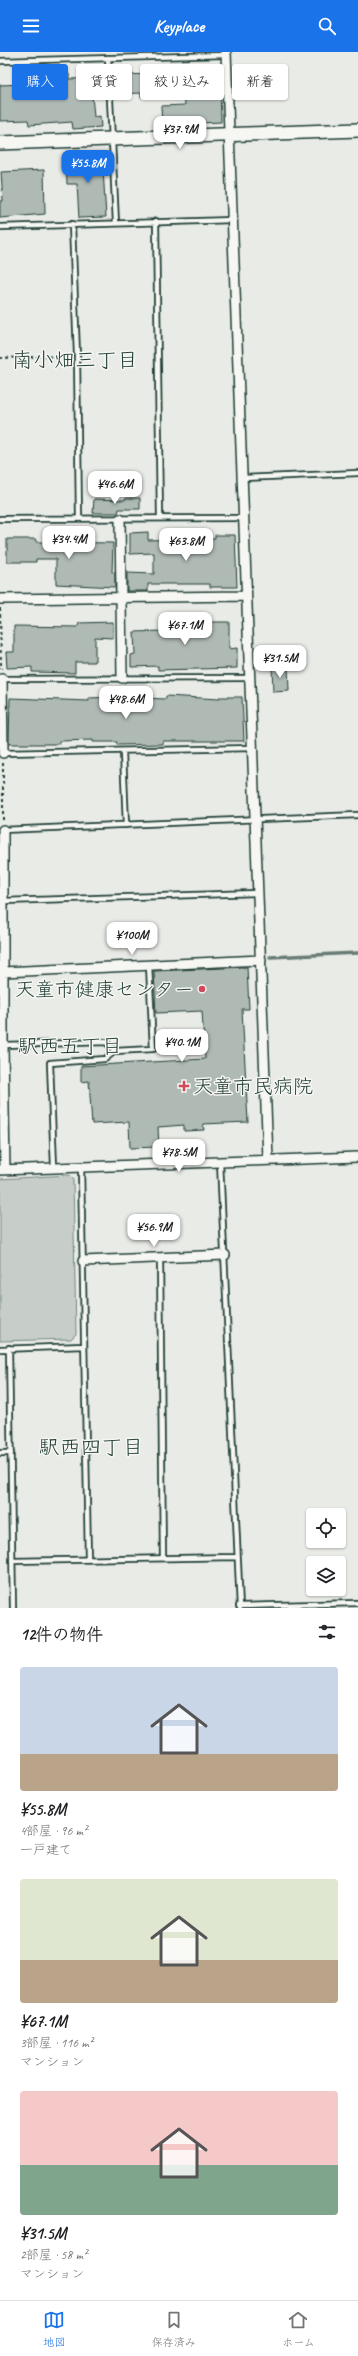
<!DOCTYPE html>
<html lang="ja">
<head>
<meta charset="utf-8">
<style>
	:root { --surface:#fff; --page:#f2f2f2; --text:#202124; --muted:#757577; --line:#e0e0e0; --accent:#1a73e8 }
	body { margin:0; font-family:Caveat,"Klee One",sans-serif; background:var(--page); color:var(--text); height:100vh; display:flex; flex-direction:column; font-size:15px; white-space:nowrap }
	* { box-sizing:border-box; margin:0 }
	p { font-size:13px; color:var(--muted) }
	.icon { flex:none; width:22px; height:22px; fill:none; stroke:currentColor; stroke-width:2; stroke-linecap:round; stroke-linejoin:round }
	.map { position:relative; height:1556px; overflow:hidden }
	.details { display:flex; flex-direction:column; background:var(--surface); flex:1 }
	.details>* { flex:none }
	.hud { position:absolute; left:12px; top:12px; width:334px; height:36px; display:flex; gap:8px }
	.buttons { position:absolute; left:306px; top:1456px; display:grid; gap:8px }
	.buttons a { display:grid; place-items:center; width:40px; height:40px; border-radius:4px; background:var(--surface); box-shadow:0 1px 3px #0004; font-size:20px }
	.price { position:absolute; translate:-50% -34px; padding:0 9px; border-radius:8px; background:#fff; color:#222; font-size:13px; line-height:26px; filter:drop-shadow(0 1px 2px #0008) }
	.price::after { content:''; position:absolute; left:50%; top:24px; width:12px; height:9px; margin-left:-6px; background:inherit; clip-path:polygon(0 0,100% 0,50% 100%) }
	.price.on { background:var(--accent); color:#fff }
	ul { padding:0; list-style:none }
	li { display:grid; align-content:center; gap:8px; height:212px; padding:0 20px }
	li span { display:grid; place-items:center; height:124px; border-radius:4px; color:#555 }
	li>.icon { margin-inline-start:auto }
	span .icon { width:72px; height:72px; fill:#fffc; stroke-width:1 }
	li b { font-size:17px }
	h2 { display:flex; justify-content:space-between; align-items:center; height:48px; padding:0 20px; font-size:17px }
	.pill { padding:0 14px; border-radius:4px; background:var(--surface); box-shadow:0 1px 3px #0004; font-size:14px; line-height:36px }
	.pill.on { background:var(--accent); color:#fff }
	header { display:flex; justify-content:space-between; align-items:center; height:52px; padding:0 20px; background:var(--accent); color:#fff; font-size:18px; font-weight:800 }
	.tabs { display:flex; justify-content:space-around; align-items:center; height:56px; border-top:1px solid var(--line); background:var(--surface); font-size:11px; color:var(--muted) }
	.tabs a { display:grid; justify-items:center; gap:2px }
	.tabs .on { color:var(--accent) }
	.map>svg:first-child { display:block }
	.green { fill:#c7cec9; stroke:#73867e }
	.lines { fill:none; stroke-linecap:round; stroke-linejoin:round }
	.stream { stroke:#687c75; stroke-width:3.5 }
	.building { fill:#b0bab5; stroke:#1f3d34 }
	.lane-casing { stroke:#1f3d34; stroke-width:8 }
	.street-casing { stroke:#1f3d34; stroke-width:12 }
	.secondary-casing { stroke:#1f3d34; stroke-width:16 }
	.path { stroke:#1f3d34; stroke-width:2; stroke-dasharray:3 3; stroke-linecap:butt }
	.lane { stroke:#f6f6f2; stroke-width:4.5 }
	.street { stroke:#f6f6f2; stroke-width:9 }
	.secondary { stroke:#f6f6f2; stroke-width:13 }
	.poi-dot { fill:#d1495b; stroke:#f6f6f2; stroke-width:1.5 }
	.labels { text-anchor:middle; stroke-width:3; stroke-linejoin:round; paint-order:stroke }
	.poi-label { font-size:20px; fill:#1f3d34; stroke:#f6f6f2; text-anchor:end }
	.neighbourhood-label { font-size:21px; fill:#1f3d34; stroke:#f6f6f2 }
</style>
</head>
<body>
<header><svg class="icon" aria-label="menu" viewBox="0 0 24 24"><path d="M4 6h16M4 12h16M4 18h16"/></svg>Keyplace<svg class="icon" aria-label="search" viewBox="0 0 24 24"><circle cx="10" cy="10" r="6"/><path d="M15 15l6 6"/></svg></header>
<div class="map">
<svg width="358" height="1556" viewBox="0 0 358 1556">
	<rect width="100%" height="100%" fill="#e9ebe7"/>
	<filter id="ink" filterUnits="userSpaceOnUse"><feTurbulence type="fractalNoise" baseFrequency=".025" numOctaves="2"/><feDisplacementMap in="SourceGraphic" scale="8" xChannelSelector="R" yChannelSelector="G"/><feConvolveMatrix kernelMatrix="1 2 1 2 8 2 1 2 1" color-interpolation-filters="sRGB"/></filter>
	<g filter="url(#ink)">
		<path class="green" d="M69 1123 73 1127 76 1282 71 1287 0 1289V1127Z"/>
		<g class="lines">
			<path class="stream" d="M270 905 358 901"/>
		</g>
		<path class="building" d="M199 18V20L220 19 221 70 162 73 161 54 185 53 183 19Z
			M69 22V27L98 26 99 43H92L94 65 100 64 101 75 73 77 72 70 29 73 28 68 0 69V33L24 32 23 26Z
			M157 22 158 44 141 45V41L117 42V23Z
			M102 102 106 165 79 166 77 132H67L66 104Z
			M44 118 45 162 0 166V149H3L1 120Z
			M125 446H140V457H119L118 461H93L94 447 125 448Z
			M148 480V488L215 486V483H235L237 535H210V532H148V539H127V521L154 522V501L130 502V481Z
			M7 487H36V490L113 491 112 520 115 521V535L56 532V507H36V510H7Z
			M163 563H182L181 570H229V597L237 596V616L158 618V614L131 615V603L135 602 134 580 163 579Z
			M113 570V586L95 585V610H75V621L32 620V615L7 616 6 600H14V574L78 575 79 571Z
			M272 614H288L289 639 273 640Z
			M166 644 219 647V645H242L244 689H163V692L117 693V690H93V688L59 689V692H9L10 646 89 649V646L116 645 166 647Z
			M247 915 249 957H242L248 1070 203 1072 204 1078 184 1079V1073L158 1075 159 1095 130 1096 129 1070 92 1072 89 1029 81 1030V1014L205 1007 202 959 156 961 154 919Z"/>
		<g class="lines">
			<defs>
				<path id="lane" d="M108 6 116 171
					M0 9 226 3
					M156 169 160 466
					M72 172 77 303 79 466
					M0 175 233 168
					M243 426 358 421
					M0 467 244 466
					M2 627 250 626
					M123 700 126 773
					M3 701 253 696
					M2 778 358 763
					M3 849 257 841
					M3 993 106 990 115 999
					M220 1110 240 1556
					M81 1114 88 1507
					M54 1115 50 1011 105 1007 115 999 153 997 149 913
					M160 1206 163 1506
					M9 1296 13 1556
					M0 1297 84 1294
					M0 1401H11
					M12 1509 236 1505
					M239 1554 358 1551"/>
				<path id="street" d="M226 0 268 1107
					M120 467 122 626
					M0 547 246 544
					M2 627 3 701
					M3 778V993L5 1117
					M3 920 261 908
					M0 1118 358 1105
					M83 1209 225 1203"/>
				<path id="secondary" d="M0 91 358 78"/>
			</defs>
			<use href="#lane" class="lane-casing"/>
			<use href="#street" class="street-casing"/>
			<use href="#secondary" class="secondary-casing"/>
			<path class="path" d="M0 306 71 304
				M0 556 1 617
				M3 711V768"/>
			<use href="#lane" class="lane"/>
			<use href="#street" class="street"/>
			<use href="#secondary" class="secondary"/>
		</g>
	</g>
	<g class="poi-dot">
		<circle cx="202" cy="937" r="4"/>
		<path d="M182 1028h4v4h4v4h-4v4h-4v-4h-4v-4h4z"/>
	</g>
	<g class="labels">
		<g class="poi-label">
			<text x="194" y="944">天童市健康センター</text>
			<text x="193" y="1041" text-anchor="start">天童市民病院</text>
		</g>
		<g class="neighbourhood-label">
			<text x="75" y="315">南小畑三丁目</text>
			<text x="70" y="1001">駅西五丁目</text>
			<text x="91" y="1402">駅西四丁目</text>
		</g>
	</g>
</svg>
<div class="buttons">
<a><svg class="icon" aria-label="locate" viewBox="0 0 24 24"><circle cx="12" cy="12" r="6"/><path d="M12 2v4M12 18v4M2 12h4M18 12h4"/></svg></a>
<a><svg class="icon" aria-label="layers" viewBox="0 0 24 24"><path d="M12 4l9 5-9 5-9-5zM3 14l9 5 9-5"/></svg></a>
</div>
<b class="price" style="left:180px;top:98px">¥37.9M</b>
<b class="price on" style="left:88px;top:132px">¥55.8M</b>
<b class="price" style="left:115px;top:453px">¥46.6M</b>
<b class="price" style="left:69px;top:508px">¥34.4M</b>
<b class="price" style="left:186px;top:510px">¥63.8M</b>
<b class="price" style="left:185px;top:594px">¥67.1M</b>
<b class="price" style="left:280px;top:627px">¥31.5M</b>
<b class="price" style="left:126px;top:668px">¥48.6M</b>
<b class="price" style="left:132px;top:904px">¥100M</b>
<b class="price" style="left:182px;top:1011px">¥40.1M</b>
<b class="price" style="left:179px;top:1121px">¥78.5M</b>
<b class="price" style="left:154px;top:1196px">¥56.9M</b>
<div class="hud">
<a class="pill on">購入</a>
<a class="pill">賃貸</a>
<a class="pill">絞り込み</a>
<a class="pill">新着</a>
</div>
</div>
<section class="details">
<h2>12件の物件<svg class="icon" aria-label="filters" viewBox="0 0 24 24"><path d="M4 7h16M4 17h16"/><circle cx="9" cy="7" r="2"/><circle cx="15" cy="17" r="2"/></svg></h2>
<ul>
<li><span style="background:linear-gradient(#c9d6e8 70%,#b9a48a 0)"><svg class="icon" aria-label="home" viewBox="0 0 24 24"><path d="M3 11l9-7 9 7M6 9v11h12V9"/></svg></span><div><b>¥55.8M</b><p>4部屋 · 96 m²</p><p>一戸建て</p></div></li>
<li><span style="background:linear-gradient(#dfe7d0 65%,#b9a48a 0)"><svg class="icon" aria-label="home" viewBox="0 0 24 24"><path d="M3 11l9-7 9 7M6 9v11h12V9"/></svg></span><div><b>¥67.1M</b><p>3部屋 · 116 m²</p><p>マンション</p></div></li>
<li><span style="background:linear-gradient(#f6c9c9 60%,#7fa58c 0)"><svg class="icon" aria-label="home" viewBox="0 0 24 24"><path d="M3 11l9-7 9 7M6 9v11h12V9"/></svg></span><div><b>¥31.5M</b><p>2部屋 · 58 m²</p><p>マンション</p></div></li>
</ul>
</section>
<nav class="tabs">
<a class="on"><svg class="icon" aria-label="map" viewBox="0 0 24 24"><path d="M3 6l6-2 6 2 6-2v14l-6 2-6-2-6 2zM9 4v14M15 6v14"/></svg>地図</a>
<a><svg class="icon" aria-label="saved" viewBox="0 0 24 24"><path d="M7 4h10v16l-5-4-5 4z"/></svg>保存済み</a>
<a><svg class="icon" aria-label="home" viewBox="0 0 24 24"><path d="M3 11l9-7 9 7M6 9v11h12V9"/></svg>ホーム</a>
</nav>
</body>
</html>
